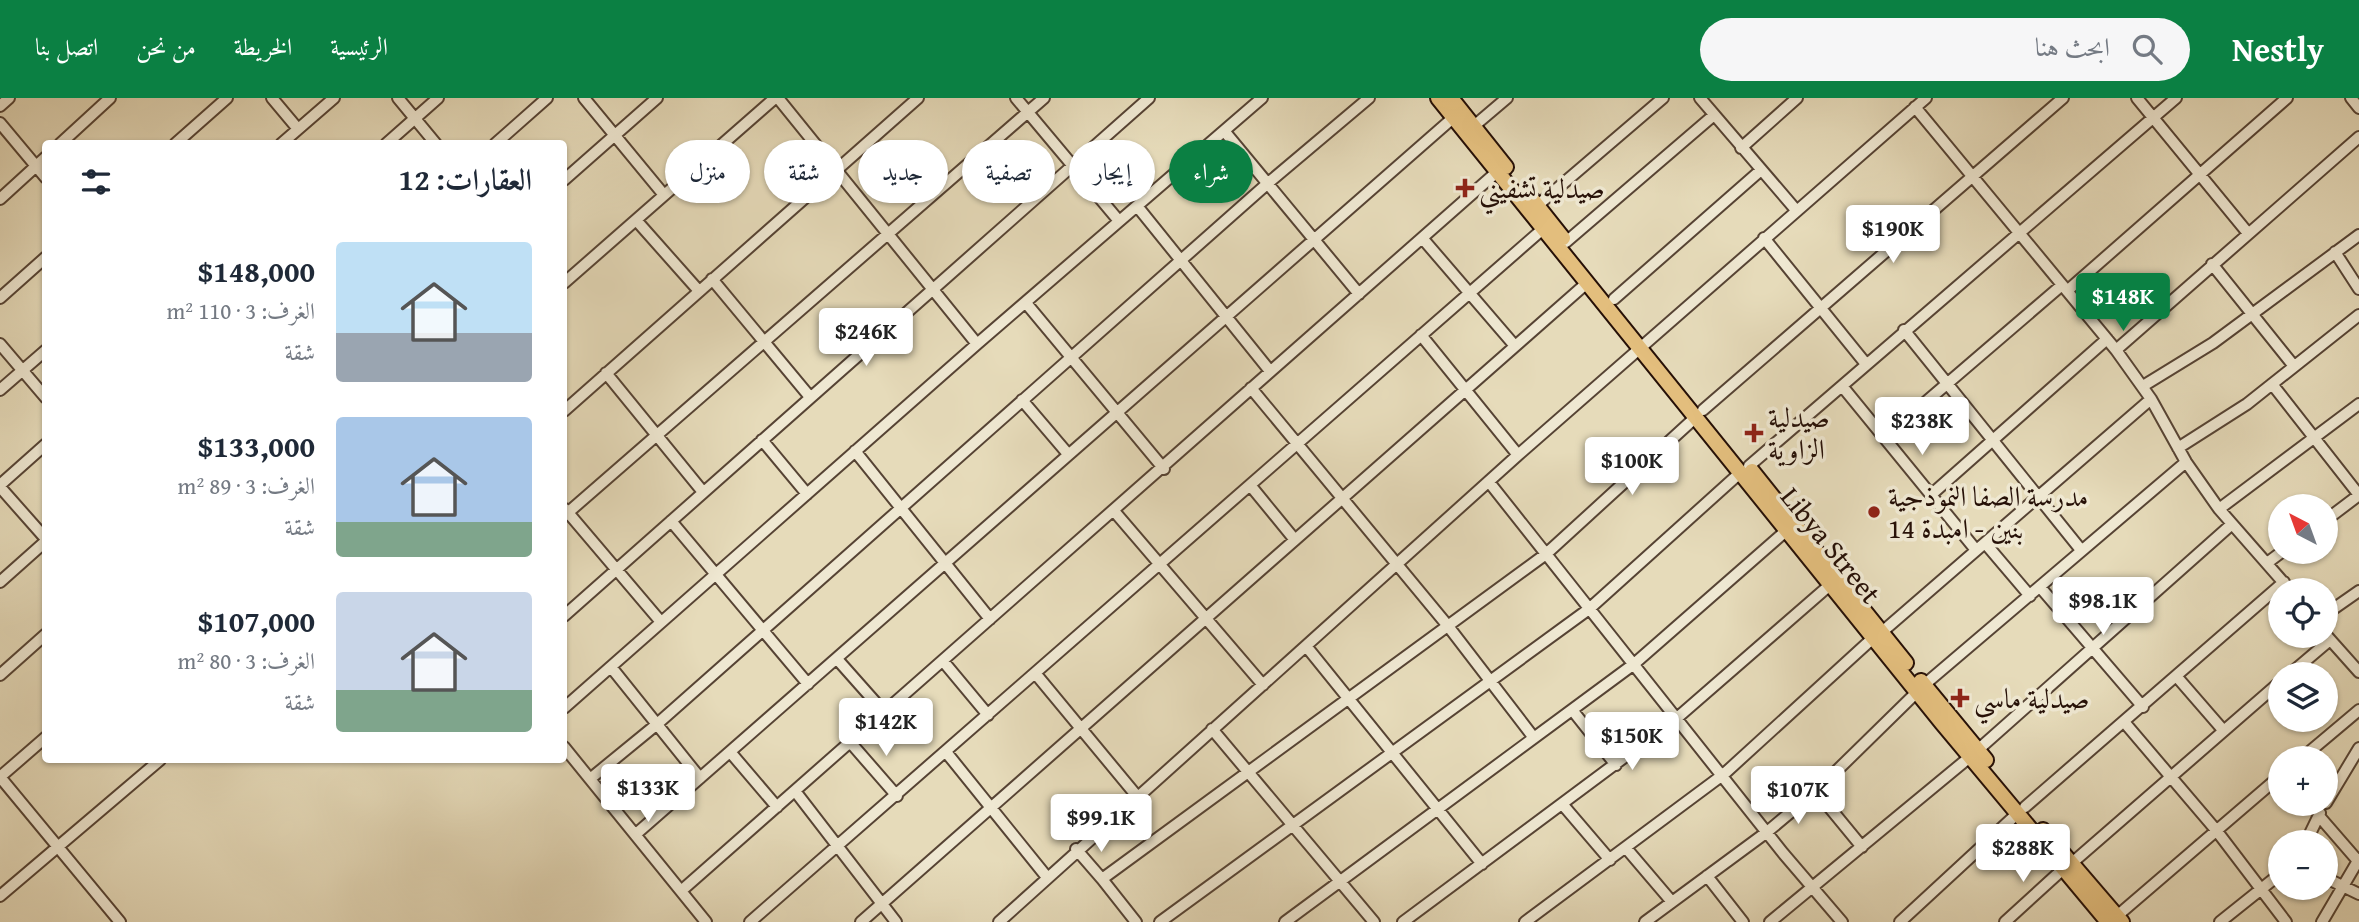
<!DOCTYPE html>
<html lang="ar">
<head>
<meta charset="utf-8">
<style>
	:root { --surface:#fff; --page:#f6f6f7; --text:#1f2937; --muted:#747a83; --accent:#0b8043 }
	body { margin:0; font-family:"Gentium Book Plus",Amiri,serif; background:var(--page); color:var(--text); direction:rtl; height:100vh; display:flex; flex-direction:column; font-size:26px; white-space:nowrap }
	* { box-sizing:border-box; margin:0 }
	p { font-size:23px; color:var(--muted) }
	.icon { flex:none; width:38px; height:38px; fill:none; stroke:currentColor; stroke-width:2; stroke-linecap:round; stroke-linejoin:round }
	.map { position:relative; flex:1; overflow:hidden; direction:ltr }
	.side { position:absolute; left:42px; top:42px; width:525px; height:623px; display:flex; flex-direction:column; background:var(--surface); border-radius:7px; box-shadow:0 2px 5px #0004; direction:rtl }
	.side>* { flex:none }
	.hud { position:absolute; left:588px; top:42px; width:665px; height:63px; direction:rtl; display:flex; gap:14px }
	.needle { width:46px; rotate:319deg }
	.buttons { position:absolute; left:2268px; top:396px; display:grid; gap:14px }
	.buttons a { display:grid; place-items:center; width:70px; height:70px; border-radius:50%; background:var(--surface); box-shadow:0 2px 5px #0004; font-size:35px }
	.price { position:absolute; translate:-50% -60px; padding:0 16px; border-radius:7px; background:#fff; color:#222; font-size:23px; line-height:46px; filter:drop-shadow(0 2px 4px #0008) }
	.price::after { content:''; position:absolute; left:50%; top:42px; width:21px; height:16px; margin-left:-10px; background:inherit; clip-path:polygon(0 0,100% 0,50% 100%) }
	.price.active { background:var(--accent); color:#fff }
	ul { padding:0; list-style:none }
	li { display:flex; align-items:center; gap:21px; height:175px; padding:0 35px }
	li span { display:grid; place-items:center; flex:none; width:196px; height:140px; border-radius:7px; color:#555 }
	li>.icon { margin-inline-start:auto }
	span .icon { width:84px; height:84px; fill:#fffc; stroke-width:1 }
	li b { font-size:30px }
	h2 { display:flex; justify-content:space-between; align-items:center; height:84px; padding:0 35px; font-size:30px }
	.pill { padding:0 24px; border-radius:32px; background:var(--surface); box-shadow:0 2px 5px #0004; font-size:24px; line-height:63px }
	.pill.active { background:var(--accent); color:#fff }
	header { display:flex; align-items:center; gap:42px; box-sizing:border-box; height:98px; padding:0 35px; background:var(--accent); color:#fff }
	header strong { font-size:33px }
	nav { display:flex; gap:38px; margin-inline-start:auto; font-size:24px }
	.search { width:490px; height:63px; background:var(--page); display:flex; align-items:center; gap:18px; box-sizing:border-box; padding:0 24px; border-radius:38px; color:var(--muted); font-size:26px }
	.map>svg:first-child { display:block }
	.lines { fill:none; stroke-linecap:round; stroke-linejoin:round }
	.minor-casing { stroke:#564334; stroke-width:14 }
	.major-casing { stroke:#261007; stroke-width:18 }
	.minor { stroke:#efe8d2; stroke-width:10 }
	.major { stroke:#e3be7d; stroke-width:14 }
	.poi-dot { fill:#8f2418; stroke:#efe8d2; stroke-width:2.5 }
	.labels { text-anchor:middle; stroke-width:7; stroke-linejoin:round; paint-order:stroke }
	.poi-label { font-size:28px; fill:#261007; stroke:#efe8d2; text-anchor:start }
	.street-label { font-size:28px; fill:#261007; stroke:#efe8d2 }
</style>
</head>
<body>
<header>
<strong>Nestly</strong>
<div class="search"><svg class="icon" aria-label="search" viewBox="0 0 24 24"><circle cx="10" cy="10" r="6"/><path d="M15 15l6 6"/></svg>ابحث هنا</div>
<nav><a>الرئيسية</a><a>الخريطة</a><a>من نحن</a><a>اتصل بنا</a></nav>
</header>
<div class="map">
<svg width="2359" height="824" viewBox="0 0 2359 824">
	<rect width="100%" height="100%" fill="#e6dbba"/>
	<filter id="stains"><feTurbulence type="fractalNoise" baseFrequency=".00286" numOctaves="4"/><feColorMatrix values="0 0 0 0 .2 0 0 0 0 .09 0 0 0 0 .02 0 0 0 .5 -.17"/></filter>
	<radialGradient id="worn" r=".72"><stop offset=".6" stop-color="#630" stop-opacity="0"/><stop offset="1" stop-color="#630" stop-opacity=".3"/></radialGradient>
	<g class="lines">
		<defs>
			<path id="minor" d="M272 0 298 31
				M398 0 436 46
				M584 0 664 97
				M778 0 977 246
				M1016 0 1119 123
				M1700 0 1796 112
				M2137 0 2247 134
				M2351 0 2359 10
				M0 8 9 0
				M1915 9 2116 252 2151 301 2186 364 2219 411 2290 492
				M0 25 46 80
				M1474 28 1507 0
				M1225 34 1359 196
				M60 46 110 0
				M175 46 227 0
				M281 46 334 0
				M386 46 438 0
				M495 46 547 0
				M1741 50 1797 0
				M564 82 657 0
				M0 101 46 59
				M1538 107 1663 0
				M1137 108 1270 273
				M636 122 699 193
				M1764 140 1866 266
				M1423 141 1515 248
				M1566 144 1714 17
				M2335 154 2359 191
				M2212 166 2293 267
				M712 181 810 299
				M564 185 775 0
				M2067 193 2287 0
				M0 200 46 159
				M1614 201 1761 72
				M1026 205 1164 371
				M1904 232 2081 452
				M1421 237 1518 357
				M0 246 46 300
				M2116 252 2359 39
				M606 275 703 394
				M2272 286 2359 397
				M1842 288 1976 452
				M2143 288 2213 245 2359 137
				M1251 290 1448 528 1534 640
				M0 292 46 252
				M1022 302 1068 356
				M1703 312 2063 0
				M564 313 918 0
				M1885 339 2062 187
				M762 342 807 396
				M2178 350 2247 306 2359 217
				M855 353 990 521
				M1749 368 2176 0
				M1489 384 1783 755 1842 824
				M0 387 46 346
				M1250 387 1295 442
				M0 389 46 441
				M1932 396 2107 241
				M565 411 661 524
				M2219 411 2359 306
				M1114 413 1263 587
				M564 418 1044 0
				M2326 422 2359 397
				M671 423 808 586
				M1985 445 2030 498
				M2267 465 2283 453
				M0 484 46 443
				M2040 489 2143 609
				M2326 516 2359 493
				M564 518 1149 0
				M1882 534 2151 301
				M2326 537 2359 574
				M1306 548 1482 766
				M837 561 884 614
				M943 563 988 617
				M611 569 700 680
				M1035 575 1136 697
				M2290 576 2330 542
				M0 577 46 536
				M2177 579 2223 632
				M1924 587 2186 364
				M564 610 977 246 1262 0
				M1573 613 1616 667
				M2125 625 2216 732 2286 824
				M1212 631 1374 824
				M850 644 897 698
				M564 649 706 824
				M946 654 1046 778
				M731 655 777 709
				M2302 660 2359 612
				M0 679 120 824
				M0 679 46 639
				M590 681 656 627 1267 86 1369 0
				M795 693 896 824
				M1816 693 1862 749
				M2326 705 2359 650
				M1563 707 1610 762
				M2025 709 2284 484
				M2319 718 2358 763
				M636 736 1454 19
				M2306 744 2320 715
				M1626 750 1672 804
				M1076 751 1102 781
				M2072 765 2280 584
				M1707 778 1743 824
				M2326 780 2359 796
				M681 793 1498 73
				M0 798 160 662
				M2117 818 2280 678
				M750 824 1544 130
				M861 824 1588 184
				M999 824 1518 357 1926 0
				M1136 824 1102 781 1546 456 1697 318
				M1160 824 1589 511 1741 374
				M1285 824 1634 566 1787 432
				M1403 824 1677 620 1831 486
				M1525 824 1724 676 1873 540
				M1645 824 1767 734 1816 693 1917 594
				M1770 824 1971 658 2232 426
				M1900 824 2018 715
				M2005 824 2063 771
				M2220 824 2280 776
				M2322 824 2359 761"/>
			<path id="major" d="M1438 0 1942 625 2108 824
				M1451 0 1506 69
				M1532 101 1563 140
				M1752 373 1906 565
				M1921 583 1986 662
				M2043 732 2122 824"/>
		</defs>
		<use href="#minor" class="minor-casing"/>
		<use href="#major" class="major-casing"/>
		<use href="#minor" class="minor"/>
		<use href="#major" class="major"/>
	</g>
	<g class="poi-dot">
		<path d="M1461.5 79.5h7v7h7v7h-7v7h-7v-7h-7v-7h7z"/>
		<path d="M1750.5 324.5h7v7h7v7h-7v7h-7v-7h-7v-7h7z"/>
		<circle cx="1874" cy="414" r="7"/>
		<path d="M1956.5 589.5h7v7h7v7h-7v7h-7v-7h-7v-7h7z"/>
	</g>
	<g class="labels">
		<g class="poi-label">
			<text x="1479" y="100">صيدلية تشفيني</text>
			<text x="1768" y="329">صيدلية<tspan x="1768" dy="32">الزاوية</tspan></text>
			<text x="1888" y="408">مدرسة الصفا النموذجية<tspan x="1888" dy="32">بنين - امبدة 14</tspan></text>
			<text x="1974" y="610">صيدلية ماسي</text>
		</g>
		<g class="street-label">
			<text transform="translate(1831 447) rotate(51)" y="10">Libya Street</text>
		</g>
	</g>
	<rect width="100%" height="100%" filter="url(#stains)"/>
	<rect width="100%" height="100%" fill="url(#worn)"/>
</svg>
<div class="buttons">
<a><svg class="needle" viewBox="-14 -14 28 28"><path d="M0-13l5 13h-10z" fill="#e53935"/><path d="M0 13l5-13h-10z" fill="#747a83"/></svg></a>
<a><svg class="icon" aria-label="locate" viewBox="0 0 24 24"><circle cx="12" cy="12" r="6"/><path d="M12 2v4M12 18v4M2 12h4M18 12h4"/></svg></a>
<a><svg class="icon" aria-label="layers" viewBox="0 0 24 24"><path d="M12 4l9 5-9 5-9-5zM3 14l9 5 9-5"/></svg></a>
<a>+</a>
<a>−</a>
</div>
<b class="price" style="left:1893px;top:167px">$190K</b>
<b class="price active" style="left:2123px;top:235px">$148K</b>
<b class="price" style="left:866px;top:270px">$246K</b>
<b class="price" style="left:1922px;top:359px">$238K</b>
<b class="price" style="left:1632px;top:399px">$100K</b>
<b class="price" style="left:2103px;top:539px">$98.1K</b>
<b class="price" style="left:886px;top:660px">$142K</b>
<b class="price" style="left:1632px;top:674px">$150K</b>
<b class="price" style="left:648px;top:726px">$133K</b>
<b class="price" style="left:1798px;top:728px">$107K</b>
<b class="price" style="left:1101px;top:756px">$99.1K</b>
<b class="price" style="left:2023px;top:786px">$288K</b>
<div class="hud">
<a class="pill active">شراء</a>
<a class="pill">إيجار</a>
<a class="pill">تصفية</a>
<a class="pill">جديد</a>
<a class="pill">شقة</a>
<a class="pill">منزل</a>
</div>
<section class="side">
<h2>العقارات: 12<svg class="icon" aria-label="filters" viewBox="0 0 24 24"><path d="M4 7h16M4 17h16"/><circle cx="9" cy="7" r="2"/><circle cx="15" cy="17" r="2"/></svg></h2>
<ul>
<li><span style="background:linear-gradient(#bfe0f5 65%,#9aa5b1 0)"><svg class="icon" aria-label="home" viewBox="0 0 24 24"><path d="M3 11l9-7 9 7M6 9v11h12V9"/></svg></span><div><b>$148,000</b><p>الغرف: 3 · 110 m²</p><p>شقة</p></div></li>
<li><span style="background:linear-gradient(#a9c7e8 75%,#7fa58c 0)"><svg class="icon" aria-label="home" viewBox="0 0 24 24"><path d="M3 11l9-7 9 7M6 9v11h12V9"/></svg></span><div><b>$133,000</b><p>الغرف: 3 · 89 m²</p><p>شقة</p></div></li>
<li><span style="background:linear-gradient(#c9d6e8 70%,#7fa58c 0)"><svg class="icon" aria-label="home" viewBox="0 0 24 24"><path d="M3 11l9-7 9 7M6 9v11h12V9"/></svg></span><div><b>$107,000</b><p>الغرف: 3 · 80 m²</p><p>شقة</p></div></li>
</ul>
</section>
</div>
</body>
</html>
